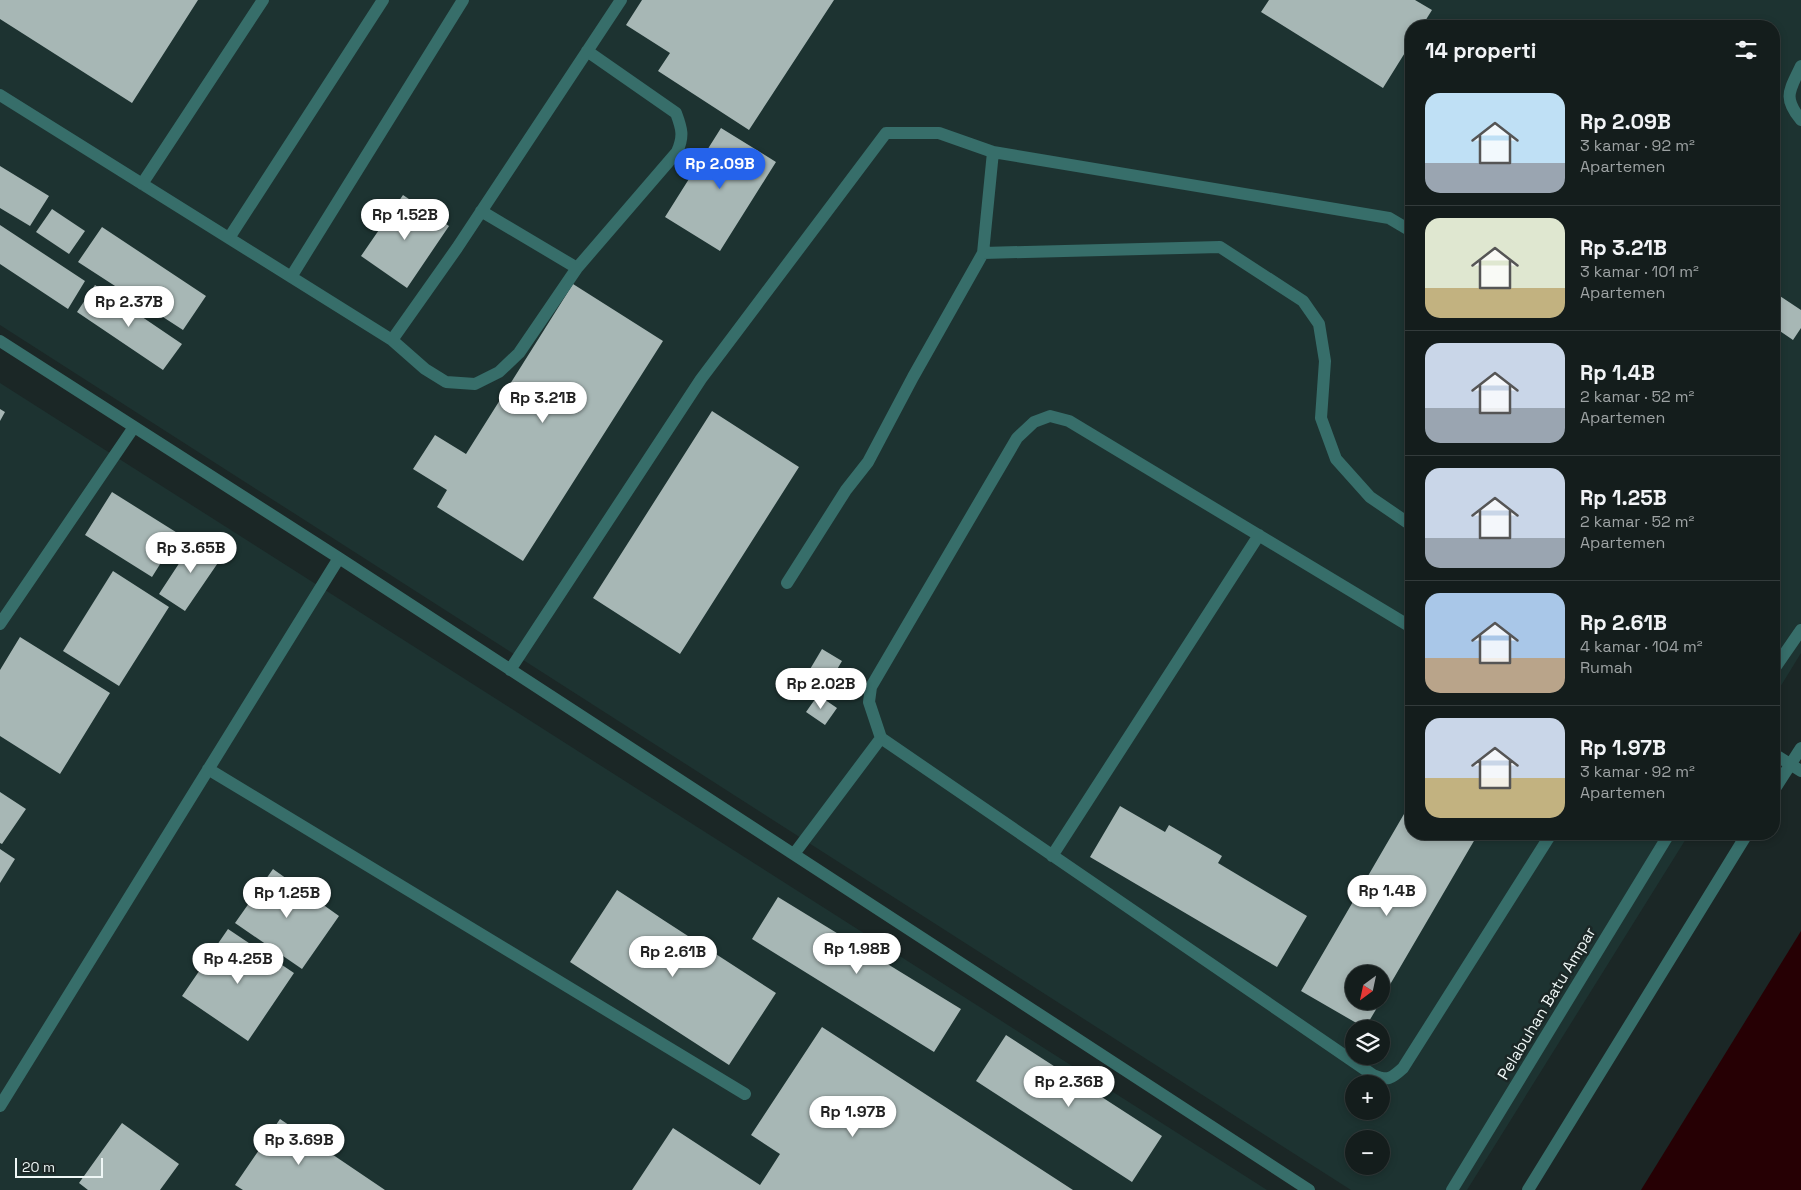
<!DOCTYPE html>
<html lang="id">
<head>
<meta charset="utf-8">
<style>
	:root { --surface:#141d1c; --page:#212a29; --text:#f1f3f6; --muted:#9da2a3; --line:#333b3b; --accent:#2563eb }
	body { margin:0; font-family:"Space Grotesk",sans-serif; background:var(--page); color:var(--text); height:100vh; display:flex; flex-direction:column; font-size:19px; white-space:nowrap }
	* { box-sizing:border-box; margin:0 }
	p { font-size:16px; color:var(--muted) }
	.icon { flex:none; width:28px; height:28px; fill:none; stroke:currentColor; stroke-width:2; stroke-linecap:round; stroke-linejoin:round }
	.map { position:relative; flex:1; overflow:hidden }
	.drawer { position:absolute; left:1405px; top:20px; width:375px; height:820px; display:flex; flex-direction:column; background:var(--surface); border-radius:20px; box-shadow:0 2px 8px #0003,0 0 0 1px var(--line) }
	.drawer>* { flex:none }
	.needle { width:32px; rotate:213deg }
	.fabs { position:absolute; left:1345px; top:965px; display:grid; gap:10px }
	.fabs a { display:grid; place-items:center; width:45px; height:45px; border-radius:50%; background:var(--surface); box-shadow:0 2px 8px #0003,0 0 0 1px var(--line); font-size:25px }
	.scale { position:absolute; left:15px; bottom:12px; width:88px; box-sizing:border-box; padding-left:5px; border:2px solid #eff7f6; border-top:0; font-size:14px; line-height:18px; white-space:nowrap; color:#eff7f6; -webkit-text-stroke:4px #1b2726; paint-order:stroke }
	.price { position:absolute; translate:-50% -42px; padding:0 11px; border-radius:18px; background:#fff; color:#222; font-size:16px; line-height:32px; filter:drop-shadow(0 1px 2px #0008) }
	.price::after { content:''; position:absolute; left:50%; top:30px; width:15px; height:11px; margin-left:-8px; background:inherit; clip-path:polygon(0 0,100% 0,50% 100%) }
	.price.on { background:var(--accent); color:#fff }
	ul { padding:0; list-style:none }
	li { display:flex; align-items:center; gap:15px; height:125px; padding:0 20px }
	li+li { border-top:1px solid var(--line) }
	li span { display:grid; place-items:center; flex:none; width:140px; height:100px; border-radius:15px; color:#555 }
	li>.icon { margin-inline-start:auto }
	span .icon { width:60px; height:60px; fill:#fffc; stroke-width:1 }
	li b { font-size:21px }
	h2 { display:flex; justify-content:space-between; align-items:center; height:60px; padding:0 20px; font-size:21px }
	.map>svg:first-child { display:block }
	.built { fill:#1d3331; fill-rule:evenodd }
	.water { fill:#260004 }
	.building { fill:#a7b7b5 }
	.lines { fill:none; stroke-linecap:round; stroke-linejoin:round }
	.lane { stroke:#376e6a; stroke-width:12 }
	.labels { text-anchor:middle; stroke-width:5; stroke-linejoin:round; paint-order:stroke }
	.street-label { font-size:16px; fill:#eff7f6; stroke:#1b2726 }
</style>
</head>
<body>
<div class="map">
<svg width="1801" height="1190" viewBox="0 0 1801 1190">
	<rect width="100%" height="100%" fill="#1b2726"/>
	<path class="built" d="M0 0H1801V653L1774 697V26H1411V834H1689L1467 1190H1351L0 325ZM1354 974H1381V1001H1354ZM1354 1029H1381V1056H1354ZM1354 1084H1381V1111H1354ZM1354 1139H1381V1166H1354Z
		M0 383 1267 1190H0Z"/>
	<path class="water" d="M1801 931V1190H1641Z"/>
	<path class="building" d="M0 0H198L132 103 0 19Z
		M642 0H834L749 130 658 71 670 53 626 25Z
		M1269 0H1415L1432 10 1422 26H1411V43L1383 88 1261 12Z
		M721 128 776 162 720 251 665 217Z
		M0 166 49 196 30 226 0 208Z
		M403 195 449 226 407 288 361 256Z
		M52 209 85 231 69 254 36 232Z
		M0 225 85 281 68 309 0 264Z
		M102 227 206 296 183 330 78 262Z
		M573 284 663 341 523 561 437 507 447 490 413 469 435 435 466 454Z
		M95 285 182 344 163 370 77 312Z
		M1774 292 1801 310V328L1793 340 1774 327Z
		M0 409 5 412 0 421Z
		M712 411 799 467 680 654 593 598Z
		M112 492 179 534 152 577 85 535Z
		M197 536 224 554 185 611 159 594Z
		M113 571 169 607 119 686 63 651Z
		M20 637 110 693 60 774 0 736V670Z
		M822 649 842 661 823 693 803 681Z
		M818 695 837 708 825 725 806 712Z
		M0 792 26 809 2 844 0 843Z
		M1411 802V834H1478L1381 1000V974H1354V1001H1381L1365 1028 1301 991Z
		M1120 806 1165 832 1169 825 1222 856 1218 863 1307 916 1277 967 1090 857Z
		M0 849 15 859 0 883Z
		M273 869 339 916 302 969 235 923Z
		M617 890 776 993 729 1065 570 962Z
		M778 897 961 1009 934 1052 752 939Z
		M228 929 294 973 248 1041 182 996Z
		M822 1027 1073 1190H632L673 1128 760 1185 780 1154 751 1135Z
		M1006 1035 1162 1136 1132 1182 976 1081Z
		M280 1119 385 1190H243L235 1185Z
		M122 1123 179 1164 160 1190H88L79 1183Z"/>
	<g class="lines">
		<path class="lane" d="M1801 66C1790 90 1782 97 1801 120
			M0 95 392 340 457 248 621 0
			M142 184 263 0
			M481 211 577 268
			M229 238 383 0
			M983 253 1220 247 1303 301 1319 324 1325 361 1321 418 1336 459 1370 497 1411 525
			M291 277 463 0
			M392 340 425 369 446 382 475 384 499 372 519 353 577 268 677 152C684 136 682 129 676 113L587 51
			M0 341 339 558 1309 1190
			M787 583 846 490 868 462 913 377 983 253 993 152
			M0 624 134 427
			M1774 669 1801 630
			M510 670 701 379 886 133H939L993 152 1389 218 1411 231
			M881 738 869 702 871 687 1017 438 1034 422 1050 416 1069 421 1411 627
			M1774 754 1801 771
			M208 769 745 1094
			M1774 790 1801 748
			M794 854 881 738 1373 1075C1388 1081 1391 1079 1403 1068L1551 834
			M1052 856 1259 535
			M0 1106 339 558
			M1452 1190 1669 834
			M1528 1190 1747 834"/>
	</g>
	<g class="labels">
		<g class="street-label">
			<text transform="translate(1546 1003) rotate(-59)" y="6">Pelabuhan Batu Ampar</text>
		</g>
	</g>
</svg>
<div class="fabs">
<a><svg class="needle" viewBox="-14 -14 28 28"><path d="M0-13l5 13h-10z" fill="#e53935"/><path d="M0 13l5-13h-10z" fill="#9da2a3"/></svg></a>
<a><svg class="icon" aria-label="layers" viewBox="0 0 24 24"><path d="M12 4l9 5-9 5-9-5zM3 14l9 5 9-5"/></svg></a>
<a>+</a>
<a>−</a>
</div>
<div class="scale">20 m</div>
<b class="price on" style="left:720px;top:190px">Rp 2.09B</b>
<b class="price" style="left:405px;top:241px">Rp 1.52B</b>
<b class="price" style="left:129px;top:328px">Rp 2.37B</b>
<b class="price" style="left:543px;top:424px">Rp 3.21B</b>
<b class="price" style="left:191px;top:574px">Rp 3.65B</b>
<b class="price" style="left:821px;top:710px">Rp 2.02B</b>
<b class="price" style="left:1387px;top:917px">Rp 1.4B</b>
<b class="price" style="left:287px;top:919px">Rp 1.25B</b>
<b class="price" style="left:857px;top:975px">Rp 1.98B</b>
<b class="price" style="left:673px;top:978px">Rp 2.61B</b>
<b class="price" style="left:238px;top:985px">Rp 4.25B</b>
<b class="price" style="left:1069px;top:1108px">Rp 2.36B</b>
<b class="price" style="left:853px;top:1138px">Rp 1.97B</b>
<b class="price" style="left:299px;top:1166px">Rp 3.69B</b>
<section class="drawer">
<h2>14 properti<svg class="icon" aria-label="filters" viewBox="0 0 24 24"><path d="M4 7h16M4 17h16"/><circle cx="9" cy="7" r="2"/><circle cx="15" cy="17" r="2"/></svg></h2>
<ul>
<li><span style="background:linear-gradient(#bfe0f5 70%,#9aa5b1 0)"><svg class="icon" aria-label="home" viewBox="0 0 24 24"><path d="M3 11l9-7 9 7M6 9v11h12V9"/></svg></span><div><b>Rp 2.09B</b><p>3 kamar · 92 m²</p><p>Apartemen</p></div></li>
<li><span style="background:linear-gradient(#dfe7d0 70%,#c2b280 0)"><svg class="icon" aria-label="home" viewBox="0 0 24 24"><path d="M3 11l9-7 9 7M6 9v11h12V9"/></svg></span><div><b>Rp 3.21B</b><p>3 kamar · 101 m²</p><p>Apartemen</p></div></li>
<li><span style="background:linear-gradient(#c9d6e8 65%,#9aa5b1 0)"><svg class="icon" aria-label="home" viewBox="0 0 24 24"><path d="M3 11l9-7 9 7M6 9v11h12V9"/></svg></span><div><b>Rp 1.4B</b><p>2 kamar · 52 m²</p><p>Apartemen</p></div></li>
<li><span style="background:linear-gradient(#c9d6e8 70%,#9aa5b1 0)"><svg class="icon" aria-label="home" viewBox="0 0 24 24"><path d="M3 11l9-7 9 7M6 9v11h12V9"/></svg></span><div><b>Rp 1.25B</b><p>2 kamar · 52 m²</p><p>Apartemen</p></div></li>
<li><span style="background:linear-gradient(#a9c7e8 65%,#b9a48a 0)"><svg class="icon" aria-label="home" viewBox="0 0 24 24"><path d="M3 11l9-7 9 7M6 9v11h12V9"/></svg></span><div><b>Rp 2.61B</b><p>4 kamar · 104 m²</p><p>Rumah</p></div></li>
<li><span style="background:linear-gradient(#c9d6e8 60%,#c2b280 0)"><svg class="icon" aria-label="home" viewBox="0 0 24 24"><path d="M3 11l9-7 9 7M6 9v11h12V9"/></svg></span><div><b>Rp 1.97B</b><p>3 kamar · 92 m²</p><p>Apartemen</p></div></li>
</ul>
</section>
</div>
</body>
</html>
